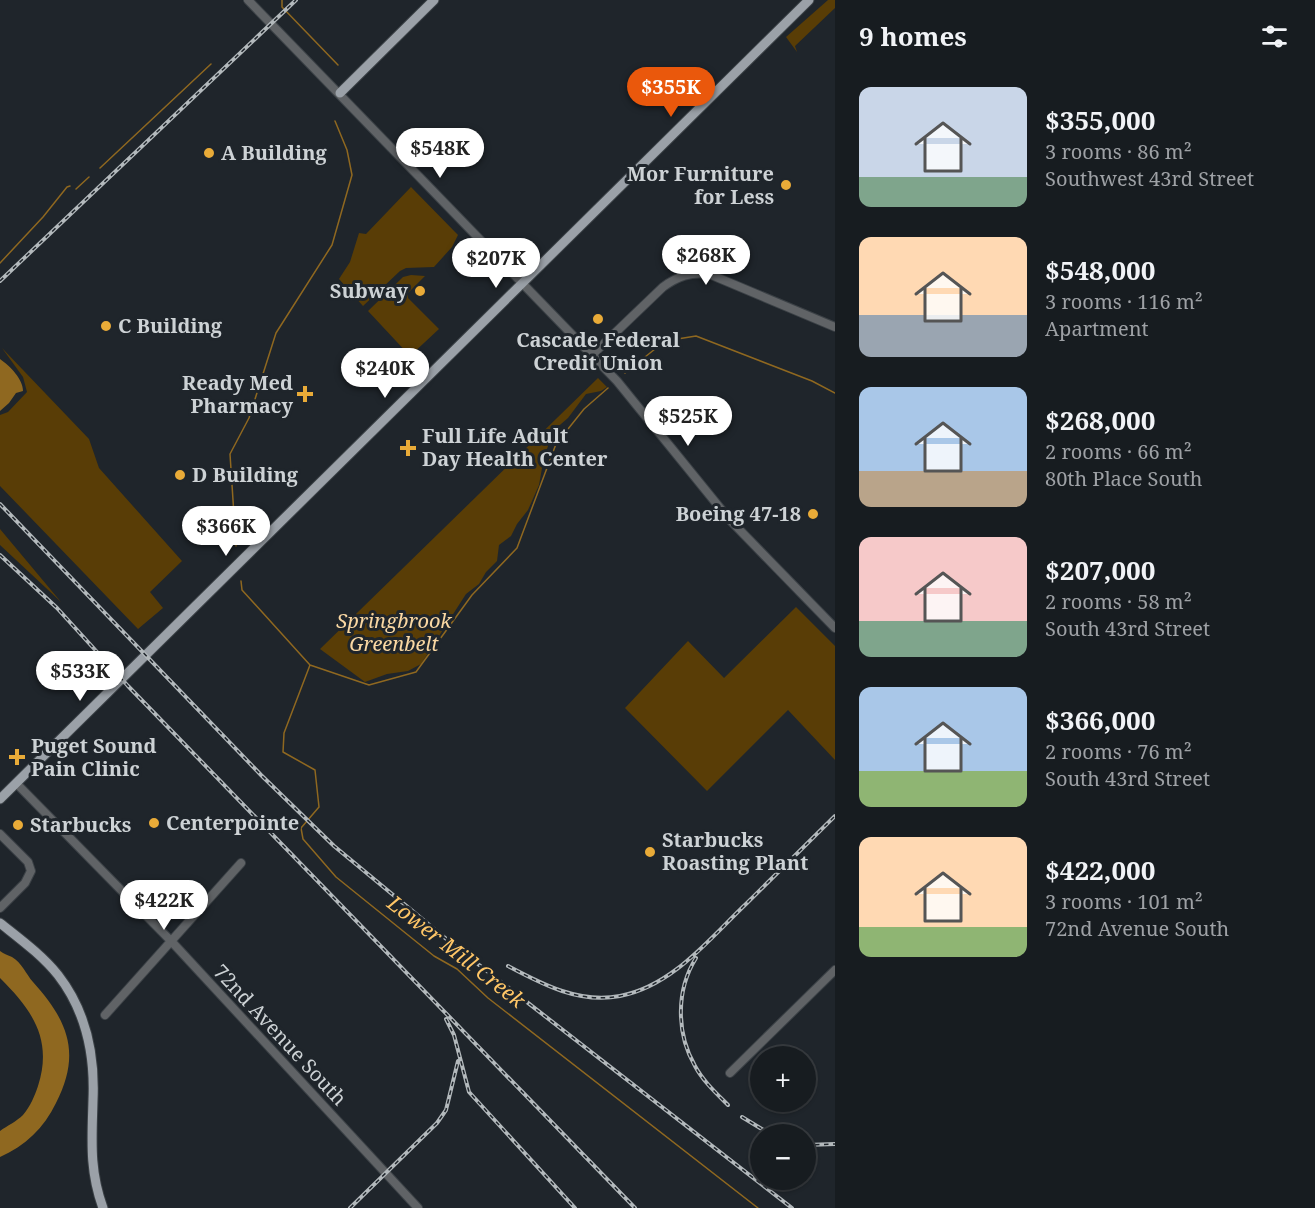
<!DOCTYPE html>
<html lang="en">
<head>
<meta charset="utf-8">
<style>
	:root { --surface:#171c20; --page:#202529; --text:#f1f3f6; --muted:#9ea1a5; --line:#363a3e; --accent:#ea580c }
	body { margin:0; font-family:"Noto Serif",serif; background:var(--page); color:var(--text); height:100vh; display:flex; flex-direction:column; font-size:22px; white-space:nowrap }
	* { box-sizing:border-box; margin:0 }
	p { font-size:20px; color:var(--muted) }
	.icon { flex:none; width:33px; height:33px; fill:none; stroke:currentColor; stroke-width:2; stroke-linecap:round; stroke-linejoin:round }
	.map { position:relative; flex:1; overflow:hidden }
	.side { display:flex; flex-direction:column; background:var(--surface); width:480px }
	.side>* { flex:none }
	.fabs { position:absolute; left:750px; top:1046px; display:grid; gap:12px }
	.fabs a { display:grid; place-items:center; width:66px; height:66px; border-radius:50%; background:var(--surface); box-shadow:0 2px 4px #0004,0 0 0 2px var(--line); font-size:30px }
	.price { position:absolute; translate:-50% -51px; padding:0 14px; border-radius:21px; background:#fff; color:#222; font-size:20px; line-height:39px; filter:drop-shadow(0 2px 3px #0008) }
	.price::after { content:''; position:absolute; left:50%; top:36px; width:18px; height:14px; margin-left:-9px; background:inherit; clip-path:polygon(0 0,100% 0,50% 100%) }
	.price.current { background:var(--accent); color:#fff }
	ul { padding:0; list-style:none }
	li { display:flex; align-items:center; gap:18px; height:150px; padding:0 24px }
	li span { display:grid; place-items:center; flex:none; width:168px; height:120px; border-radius:12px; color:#555 }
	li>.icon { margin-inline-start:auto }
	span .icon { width:72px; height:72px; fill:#fffc; stroke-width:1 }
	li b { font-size:26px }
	h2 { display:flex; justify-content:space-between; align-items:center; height:72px; padding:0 24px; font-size:26px }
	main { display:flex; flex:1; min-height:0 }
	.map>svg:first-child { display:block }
	.green { fill:#593d06 }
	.water { fill:#8f6820 }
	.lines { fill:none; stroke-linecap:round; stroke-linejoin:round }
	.stream { stroke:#8f6820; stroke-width:1.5 }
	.minor-casing { stroke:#3b4146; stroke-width:10 }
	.major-casing { stroke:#3b4146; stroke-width:11 }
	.minor { stroke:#606366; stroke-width:8 }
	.major { stroke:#9ba1a8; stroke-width:9 }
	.rail-casing { stroke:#b3b9bc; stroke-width:4 }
	.rail { stroke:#1f252b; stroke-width:1.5; stroke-dasharray:4.5; stroke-linecap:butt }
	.poi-dot { fill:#e9ab38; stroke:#1f252b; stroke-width:2 }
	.labels { text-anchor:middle; stroke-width:6; stroke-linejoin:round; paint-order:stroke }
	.poi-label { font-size:20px; font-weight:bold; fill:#cdd2d5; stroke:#1f252b; text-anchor:start }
	.park-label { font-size:20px; font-style:italic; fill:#fad8a3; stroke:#1f252b }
	.street-label { font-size:20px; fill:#cdd2d5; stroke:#1f252b }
	.water-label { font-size:21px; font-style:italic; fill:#ffc667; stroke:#1f252b }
</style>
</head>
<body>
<main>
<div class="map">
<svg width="835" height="1208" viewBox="0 0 835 1208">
	<rect width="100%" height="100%" fill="#1f252b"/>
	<path class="green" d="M828 0H835V8L795 46 797 52 786 37Z
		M411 187 458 235 452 247 434 267 406 268 400 271 363 306 339 279 350 262 359 233 366 234Z
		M411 275 425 276 408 293V298L439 329 410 356 368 311 403 277Z
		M2 348 89 439 99 468 182 561 150 592 163 608 138 629 0 486V415L8 412 27 392 23 377Z
		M598 378 607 387 601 391 586 394 568 418 554 430 544 457 539 485 528 510 517 524 511 536 499 545 497 561 486 572 479 584 466 594 421 664 408 671 387 674 365 682 320 649Z
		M0 529 61 602 0 545Z
		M796 607 835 646V760L788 710 707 791 625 708 688 641 724 678Z"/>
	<path class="water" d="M0 359C10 366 23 379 23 391L16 393 9 403 0 411Z
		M0 951C4 954 8 955 12 957 22 963 26 974 33 982 69 1022 81 1054 56 1103 44 1128 25 1146 0 1157V1131C7 1126 17 1121 23 1115 30 1107 35 1095 38 1086 53 1039 32 1010 0 978Z"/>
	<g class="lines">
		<path class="stream" d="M282 0V7L338 65
			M100 168 211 64
			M76 189 89 177
			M0 263 43 217 67 187 70 186
			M625 373 665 341 696 336 812 381 835 393
			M236 546 230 454 249 418 276 333 332 245 352 175 347 150 335 121
			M241 581 242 590 310 665 369 685 416 672 472 595 517 548 556 444 584 409 608 388
			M310 665 284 733 283 752 315 770 319 807 301 828 303 839 336 877 434 956 457 969 488 998 758 1208"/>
		<defs>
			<path id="minor" d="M248 0 617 381 729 519 835 628
				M592 355 663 287C678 276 690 272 709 274L835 327
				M16 783 172 942 418 1208
				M0 834 28 862 31 871 25 883 0 908
				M105 1015 241 863
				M730 1073 835 970"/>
			<path id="major" d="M340 93 434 0
				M0 799 809 0
				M0 923C20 939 42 955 58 975 86 1011 95 1055 93 1100 92 1139 89 1170 103 1208"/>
		</defs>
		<use href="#minor" class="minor-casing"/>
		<use href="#major" class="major-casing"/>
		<use href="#minor" class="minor"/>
		<use href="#major" class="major"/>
		<defs>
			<path id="rail" d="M0 281 296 0
				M0 504 261 775 334 846 456 947 792 1208
				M0 555 57 608 128 686 635 1208
				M696 958C676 990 676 1033 695 1066 703 1081 716 1093 728 1105
				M508 966C542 984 579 1004 620 996 673 986 710 938 747 903 776 874 806 845 835 816
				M446 1019 454 1035 469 1092 575 1208
				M742 1117 770 1134
				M806 1145 835 1144
				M350 1208 437 1123 446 1110 458 1061"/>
		</defs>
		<use href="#rail" class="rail-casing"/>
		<use href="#rail" class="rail"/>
	</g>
	<g class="poi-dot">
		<circle cx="209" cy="153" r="6"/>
		<circle cx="786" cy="185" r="6"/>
		<circle cx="420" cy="291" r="6"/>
		<circle cx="598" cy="319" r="6"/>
		<circle cx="106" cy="326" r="6"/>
		<path d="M302 385h6v6h6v6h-6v6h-6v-6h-6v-6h6z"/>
		<path d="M405 439h6v6h6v6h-6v6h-6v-6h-6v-6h6z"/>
		<circle cx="180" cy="475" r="6"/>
		<circle cx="813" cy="514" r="6"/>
		<path d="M14 748h6v6h6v6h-6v6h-6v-6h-6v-6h6z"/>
		<circle cx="154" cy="823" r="6"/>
		<circle cx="18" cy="825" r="6"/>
		<circle cx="650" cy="852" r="6"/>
	</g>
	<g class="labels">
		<g class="poi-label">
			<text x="221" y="160">A Building</text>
			<text x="774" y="181" text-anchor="end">Mor Furniture<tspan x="774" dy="23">for Less</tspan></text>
			<text x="408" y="298" text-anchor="end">Subway</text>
			<text x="118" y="333">C Building</text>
			<text x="598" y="347" text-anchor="middle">Cascade Federal<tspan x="598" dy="23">Credit Union</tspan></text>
			<text x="293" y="390" text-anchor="end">Ready Med<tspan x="293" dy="23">Pharmacy</tspan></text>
			<text x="422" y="443">Full Life Adult<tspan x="422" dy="23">Day Health Center</tspan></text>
			<text x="192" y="482">D Building</text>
			<text x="801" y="521" text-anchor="end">Boeing 47-18</text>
			<text x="31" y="753">Puget Sound<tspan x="31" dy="23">Pain Clinic</tspan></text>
			<text x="166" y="830">Centerpointe</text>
			<text x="30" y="832">Starbucks</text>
			<text x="662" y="847">Starbucks<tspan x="662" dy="23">Roasting Plant</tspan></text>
		</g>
		<g class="park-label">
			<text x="394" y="628">Springbrook<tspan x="394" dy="23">Greenbelt</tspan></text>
		</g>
		<g class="street-label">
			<text transform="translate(280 1035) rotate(47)" y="7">72nd Avenue South</text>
		</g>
		<g class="water-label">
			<text transform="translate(456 952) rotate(38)" y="7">Lower Mill Creek</text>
		</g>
	</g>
</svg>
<div class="fabs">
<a>+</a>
<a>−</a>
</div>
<b class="price current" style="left:671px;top:118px">$355K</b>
<b class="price" style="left:440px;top:179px">$548K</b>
<b class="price" style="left:706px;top:286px">$268K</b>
<b class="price" style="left:496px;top:289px">$207K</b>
<b class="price" style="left:385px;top:399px">$240K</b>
<b class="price" style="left:688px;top:447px">$525K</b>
<b class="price" style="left:226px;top:557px">$366K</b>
<b class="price" style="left:80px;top:702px">$533K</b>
<b class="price" style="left:164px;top:931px">$422K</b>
</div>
<section class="side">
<h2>9 homes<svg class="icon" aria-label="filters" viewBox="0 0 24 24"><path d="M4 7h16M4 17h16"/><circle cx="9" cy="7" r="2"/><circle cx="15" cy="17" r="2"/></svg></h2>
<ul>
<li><span style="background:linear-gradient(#c9d6e8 75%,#7fa58c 0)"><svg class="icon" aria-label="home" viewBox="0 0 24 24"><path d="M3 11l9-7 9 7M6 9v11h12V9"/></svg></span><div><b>$355,000</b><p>3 rooms · 86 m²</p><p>Southwest 43rd Street</p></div></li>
<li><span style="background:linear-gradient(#ffd9b3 65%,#9aa5b1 0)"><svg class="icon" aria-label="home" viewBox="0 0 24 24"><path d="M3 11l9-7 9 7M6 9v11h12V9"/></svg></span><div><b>$548,000</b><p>3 rooms · 116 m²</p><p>Apartment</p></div></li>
<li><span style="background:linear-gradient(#a9c7e8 70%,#b9a48a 0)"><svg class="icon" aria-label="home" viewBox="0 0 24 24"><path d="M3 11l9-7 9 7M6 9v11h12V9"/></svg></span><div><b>$268,000</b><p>2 rooms · 66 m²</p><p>80th Place South</p></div></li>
<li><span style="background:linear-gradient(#f6c9c9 70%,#7fa58c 0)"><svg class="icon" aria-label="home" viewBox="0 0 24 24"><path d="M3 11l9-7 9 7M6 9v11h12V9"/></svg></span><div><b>$207,000</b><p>2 rooms · 58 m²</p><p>South 43rd Street</p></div></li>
<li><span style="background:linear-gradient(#a9c7e8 70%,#8fb573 0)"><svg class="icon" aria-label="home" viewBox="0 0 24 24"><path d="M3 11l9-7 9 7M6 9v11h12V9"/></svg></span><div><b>$366,000</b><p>2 rooms · 76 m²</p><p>South 43rd Street</p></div></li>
<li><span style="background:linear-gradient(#ffd9b3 75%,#8fb573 0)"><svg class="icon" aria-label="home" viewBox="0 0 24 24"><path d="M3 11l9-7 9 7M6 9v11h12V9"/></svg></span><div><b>$422,000</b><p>3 rooms · 101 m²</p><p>72nd Avenue South</p></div></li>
</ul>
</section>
</main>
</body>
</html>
